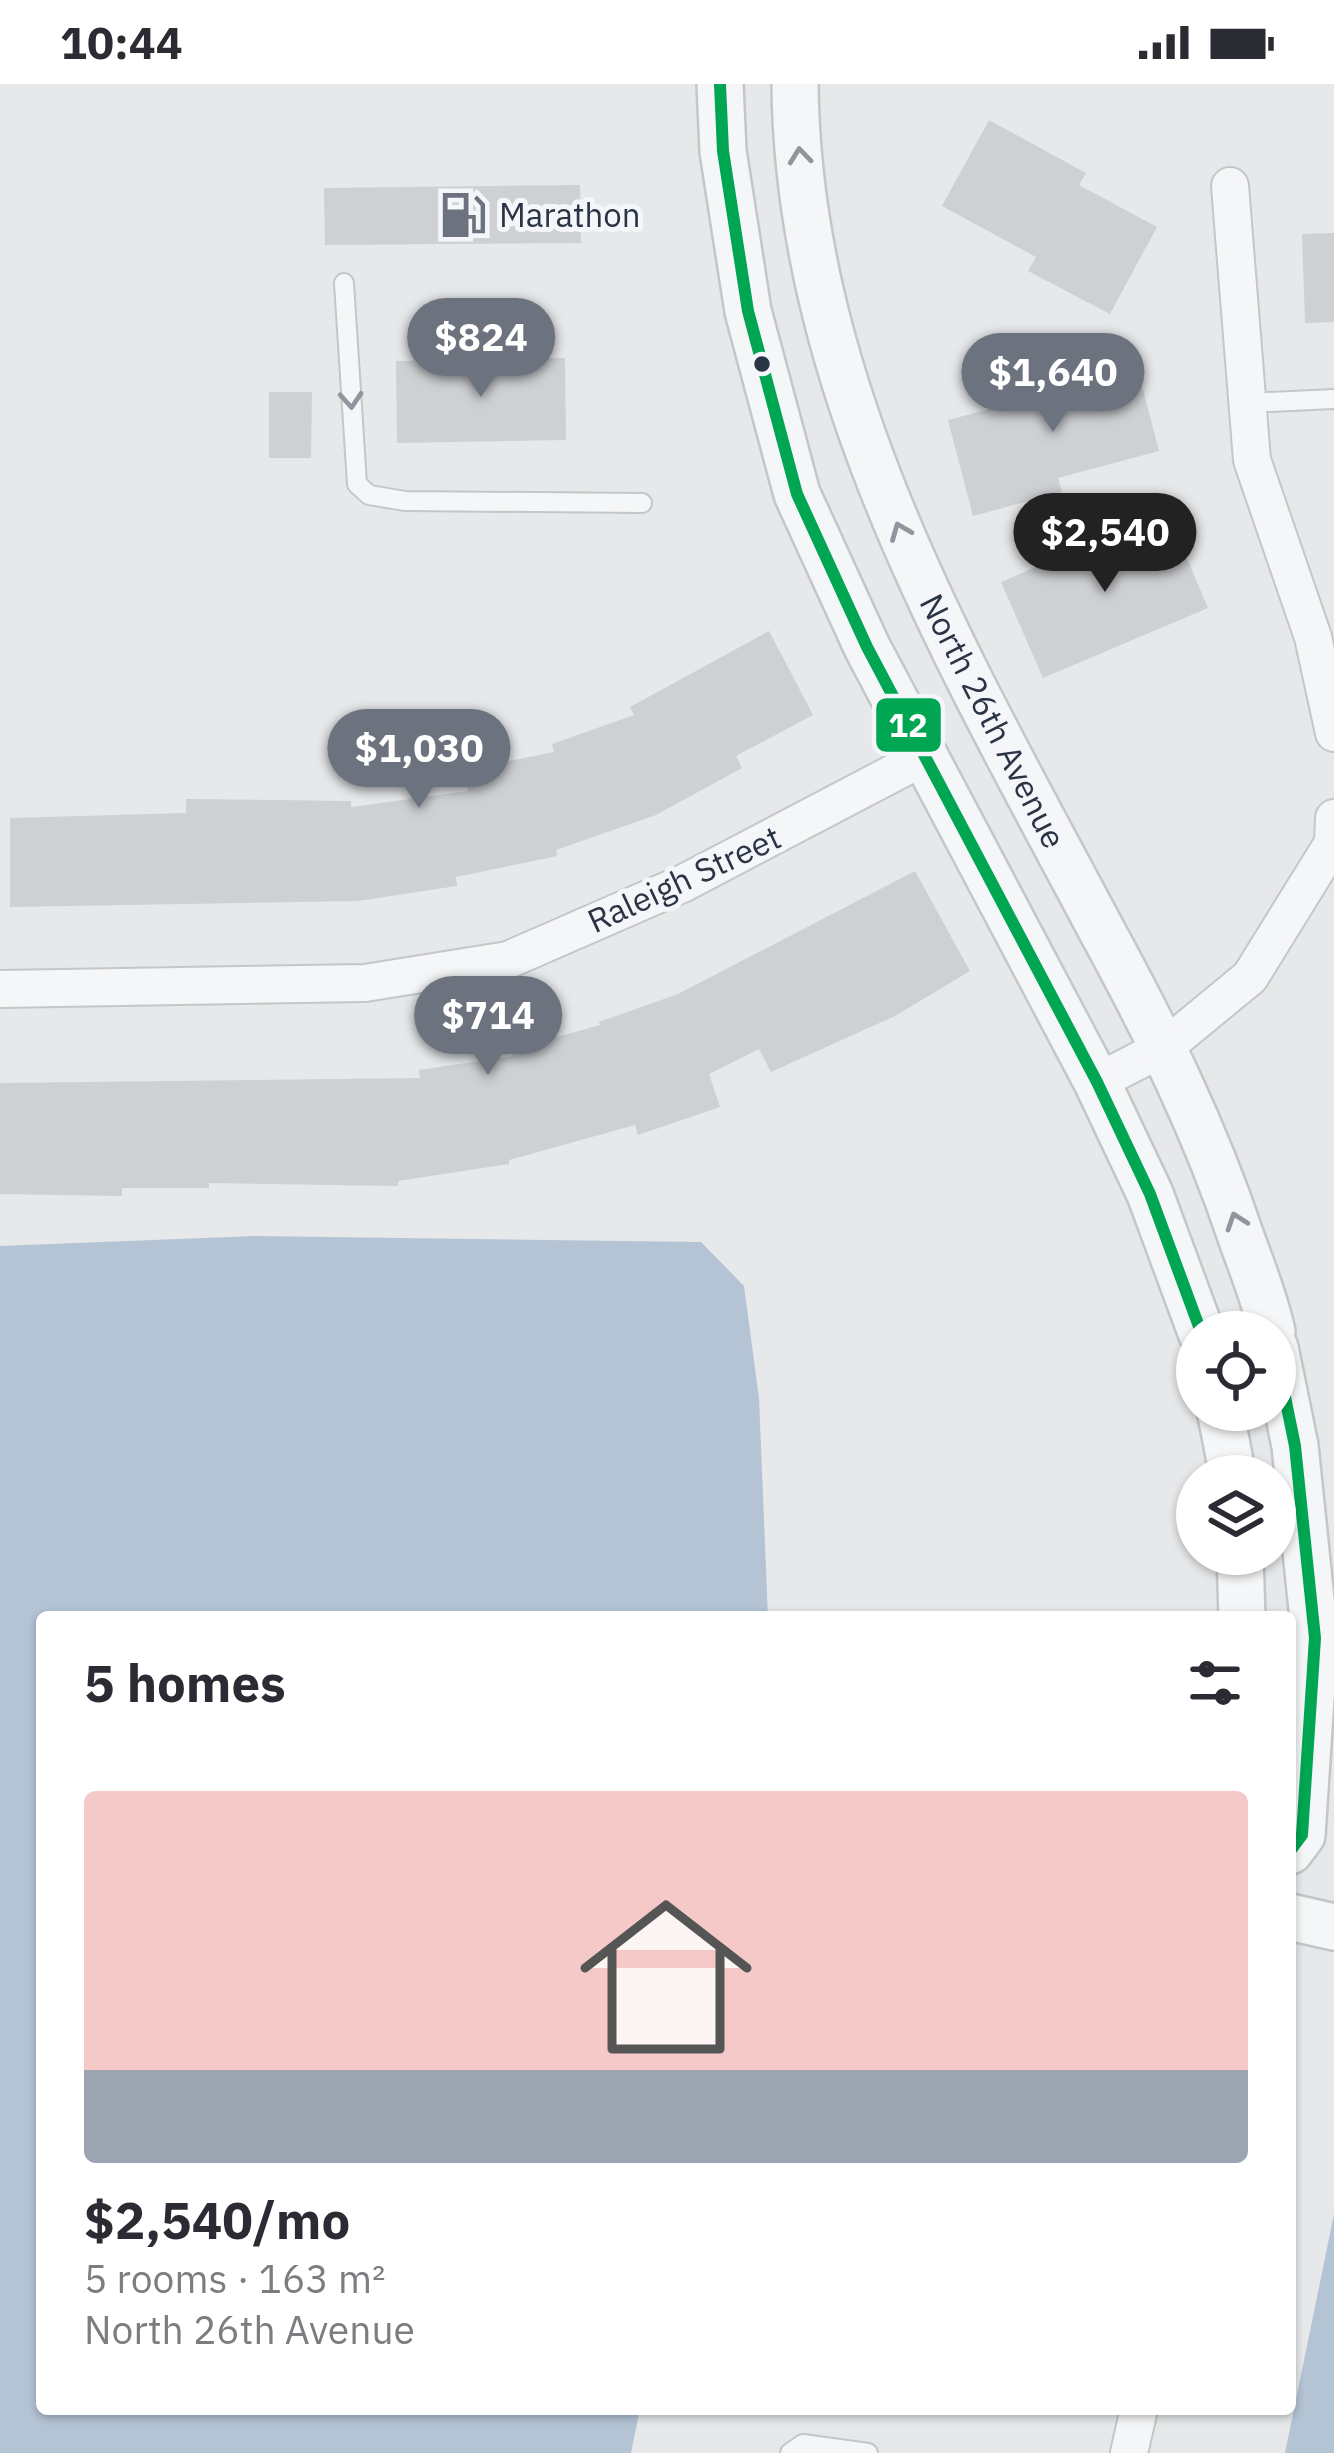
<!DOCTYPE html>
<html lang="en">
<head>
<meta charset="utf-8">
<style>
	:root { --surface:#fff; --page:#f2f2f3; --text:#2b2b33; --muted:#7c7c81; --accent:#6c737f }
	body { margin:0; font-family:"IBM Plex Sans",sans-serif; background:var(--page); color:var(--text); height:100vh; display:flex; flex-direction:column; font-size:45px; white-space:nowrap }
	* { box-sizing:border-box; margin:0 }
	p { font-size:39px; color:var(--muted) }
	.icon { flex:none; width:66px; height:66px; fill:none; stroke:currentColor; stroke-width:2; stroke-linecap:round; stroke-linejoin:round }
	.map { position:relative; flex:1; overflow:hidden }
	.panel { position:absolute; left:36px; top:1527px; width:1260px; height:804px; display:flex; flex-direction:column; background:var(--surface); border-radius:12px; box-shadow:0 3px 9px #0004 }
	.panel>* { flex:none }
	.controls { position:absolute; left:1176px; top:1227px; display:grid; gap:24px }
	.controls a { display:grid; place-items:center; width:120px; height:120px; border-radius:50%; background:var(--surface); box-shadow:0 3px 9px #0004; font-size:60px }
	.price { position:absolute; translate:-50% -102px; padding:0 27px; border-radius:42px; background:var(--accent); color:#fff; font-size:39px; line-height:78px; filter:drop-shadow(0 3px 6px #0008) }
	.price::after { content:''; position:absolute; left:50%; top:72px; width:36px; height:27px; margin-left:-18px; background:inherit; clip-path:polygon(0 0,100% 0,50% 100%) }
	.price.selected { background:#222; color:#fff }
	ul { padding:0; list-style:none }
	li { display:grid; align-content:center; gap:24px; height:636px; padding:0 48px }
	li span { display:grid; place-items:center; height:372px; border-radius:12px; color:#555 }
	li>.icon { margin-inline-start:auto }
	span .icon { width:216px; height:216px; fill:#fffc; stroke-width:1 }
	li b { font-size:51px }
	h2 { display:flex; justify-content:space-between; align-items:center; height:144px; padding:0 48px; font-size:51px }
	.status { display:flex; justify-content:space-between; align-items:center; height:84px; padding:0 60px; background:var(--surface); direction:ltr }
	.status svg { height:33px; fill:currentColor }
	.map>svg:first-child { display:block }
	.water { fill:#b4c4d5 }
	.building { fill:#ced0d3 }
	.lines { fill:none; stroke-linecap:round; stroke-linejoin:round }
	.service-casing { stroke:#c4c6c8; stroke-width:22 }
	.minor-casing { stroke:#c4c6c8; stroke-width:40 }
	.tertiary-casing { stroke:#c4c6c8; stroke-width:50 }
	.service { stroke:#f5f6f7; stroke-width:18 }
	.minor { stroke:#f5f6f7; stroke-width:36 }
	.tertiary { stroke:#f5f6f7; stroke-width:45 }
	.bus-1-casing { stroke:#f4f6f9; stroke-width:21 }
	.bus-1 { stroke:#00a651; stroke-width:12 }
	.oneway { stroke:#90959e }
	.bus-dot { fill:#2b3445; stroke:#f4f6f9; stroke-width:4.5 }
	.labels { text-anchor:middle; stroke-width:10; stroke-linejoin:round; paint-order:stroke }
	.poi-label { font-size:33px; fill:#2b3445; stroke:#f4f6f9; text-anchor:start }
	.street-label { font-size:33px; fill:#2b3445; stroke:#f4f6f9 }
	.line-badge { stroke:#f4f6f9; stroke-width:4.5 }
	.badge-label { font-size:33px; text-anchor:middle; font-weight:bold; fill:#fff }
</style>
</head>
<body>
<div class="status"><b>10:44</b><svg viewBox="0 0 49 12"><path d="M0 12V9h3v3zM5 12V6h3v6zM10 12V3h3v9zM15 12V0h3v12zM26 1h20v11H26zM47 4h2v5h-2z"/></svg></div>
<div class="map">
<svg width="1334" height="2369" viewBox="0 0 1334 2369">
	<rect width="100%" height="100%" fill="#e6e8ea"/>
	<path class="water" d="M255 1152 701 1158 744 1202 759 1314 768 1533H42V2325H640L631 2369H0V1162Z
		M1334 2130V2369H1285Z"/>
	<path class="building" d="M989 36 1086 89 1079 101 1157 143 1110 230 1028 187 1036 173 942 122Z
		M580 101 581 159 325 161 324 104Z
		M1334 149V238L1305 239 1302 150Z
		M1134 271 1159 367 1058 394 1062 408 973 432 948 336 1031 314 1027 299Z
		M565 274 566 356 397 359 396 277Z
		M269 308H312L311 374H269Z
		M1167 427 1208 524 1043 594 1001 498Z
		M769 547 813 631 736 672 742 684 656 731 556 766 557 772 456 793 457 802 358 817 10 823V734L186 729V715L351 717V723L468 707 464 686 554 668 552 660 634 631 630 623Z
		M915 787 970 887 895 932 771 988 759 965 709 990 720 1023 638 1051 635 1041 509 1076V1080L398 1097V1102L209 1099V1104H122V1112L0 1110V999L420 994 419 986 513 972 511 966 600 941 599 938 678 910Z"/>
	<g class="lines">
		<defs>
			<path id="service" d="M344 199 357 400 369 411 405 417 642 419
				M1247 319 1334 315
				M790 2369 803 2360 868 2369"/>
			<path id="minor" d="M1230 102 1252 376 1313 553 1334 649
				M0 905 365 899 508 876 682 800 926 672
				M1097 998 1165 963 1250 893 1333 759 1334 734
				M1129 2369 1139 2325"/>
			<path id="tertiary" d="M720 0 723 67 748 227 797 410 867 563 1097 998 1150 1110 1201 1248
				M795 0C798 308 962 583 1102 847 1156 946 1205 1045 1241 1153 1252 1184 1265 1215 1272 1248
				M1275 1264 1295 1362 1315 1554 1302 1751 1290 1767
				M1220 1326 1233 1392
				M1240 1470 1242 1533
				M1290 1833 1334 1843"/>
		</defs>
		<use href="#service" class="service-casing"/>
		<use href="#minor" class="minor-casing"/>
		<use href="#tertiary" class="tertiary-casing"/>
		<use href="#service" class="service"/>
		<use href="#minor" class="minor"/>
		<use href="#tertiary" class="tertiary"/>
		<defs>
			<path id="bus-1" d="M720 0 723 67 748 227 797 410 867 563 1097 998 1150 1110 1201 1248
				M1275 1264 1295 1362 1315 1554 1302 1751 1290 1767"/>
		</defs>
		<use href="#bus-1" class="bus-1-casing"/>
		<use href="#bus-1" class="bus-1"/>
	</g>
	<defs><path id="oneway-chevron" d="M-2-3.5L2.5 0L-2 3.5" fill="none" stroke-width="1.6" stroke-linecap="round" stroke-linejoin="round" transform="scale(3)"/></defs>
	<g class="oneway">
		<use href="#oneway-chevron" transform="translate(800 72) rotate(-96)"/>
		<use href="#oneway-chevron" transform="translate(351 316) rotate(86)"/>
		<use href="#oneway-chevron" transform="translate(900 447) rotate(-112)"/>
		<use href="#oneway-chevron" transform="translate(1236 1137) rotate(-109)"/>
	</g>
	<defs>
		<symbol id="fuel-bare" viewBox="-9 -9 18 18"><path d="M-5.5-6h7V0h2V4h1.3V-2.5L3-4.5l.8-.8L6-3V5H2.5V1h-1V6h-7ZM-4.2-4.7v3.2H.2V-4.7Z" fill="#6c737f" stroke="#f4f6f9" stroke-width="2.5" paint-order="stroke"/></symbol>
	</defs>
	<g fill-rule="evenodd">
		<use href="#fuel-bare" x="430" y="98" width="66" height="66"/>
	</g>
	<circle class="bus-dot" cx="762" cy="280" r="10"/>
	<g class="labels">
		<g class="poi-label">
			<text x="499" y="143">Marathon</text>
		</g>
		<g class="street-label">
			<text transform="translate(993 637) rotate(63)" y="12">North 26th Avenue</text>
			<text transform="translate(684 795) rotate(-25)" y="12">Raleigh Street</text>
		</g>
	</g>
	<rect class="line-badge" x="874" y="612" width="69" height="58" rx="12" fill="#00a651"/>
	<g class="badge-label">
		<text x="908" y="653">12</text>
	</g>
</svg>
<div class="controls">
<a><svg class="icon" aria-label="locate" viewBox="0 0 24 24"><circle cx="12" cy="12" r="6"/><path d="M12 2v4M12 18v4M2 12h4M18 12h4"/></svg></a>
<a><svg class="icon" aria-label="layers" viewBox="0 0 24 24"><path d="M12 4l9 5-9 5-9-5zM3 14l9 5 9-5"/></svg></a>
</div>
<b class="price" style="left:481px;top:316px">$824</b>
<b class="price" style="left:1053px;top:351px">$1,640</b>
<b class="price selected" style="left:1105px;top:511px">$2,540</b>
<b class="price" style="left:419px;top:727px">$1,030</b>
<b class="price" style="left:488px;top:994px">$714</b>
<section class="panel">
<h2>5 homes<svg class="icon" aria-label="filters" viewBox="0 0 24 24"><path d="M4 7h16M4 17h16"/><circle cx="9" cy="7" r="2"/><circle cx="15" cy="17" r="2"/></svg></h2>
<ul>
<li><span style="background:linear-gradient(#f6c9c9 75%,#9aa5b1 0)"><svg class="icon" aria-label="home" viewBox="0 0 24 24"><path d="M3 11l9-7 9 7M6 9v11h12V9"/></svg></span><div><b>$2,540/mo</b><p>5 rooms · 163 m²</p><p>North 26th Avenue</p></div></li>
</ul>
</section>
</div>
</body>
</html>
